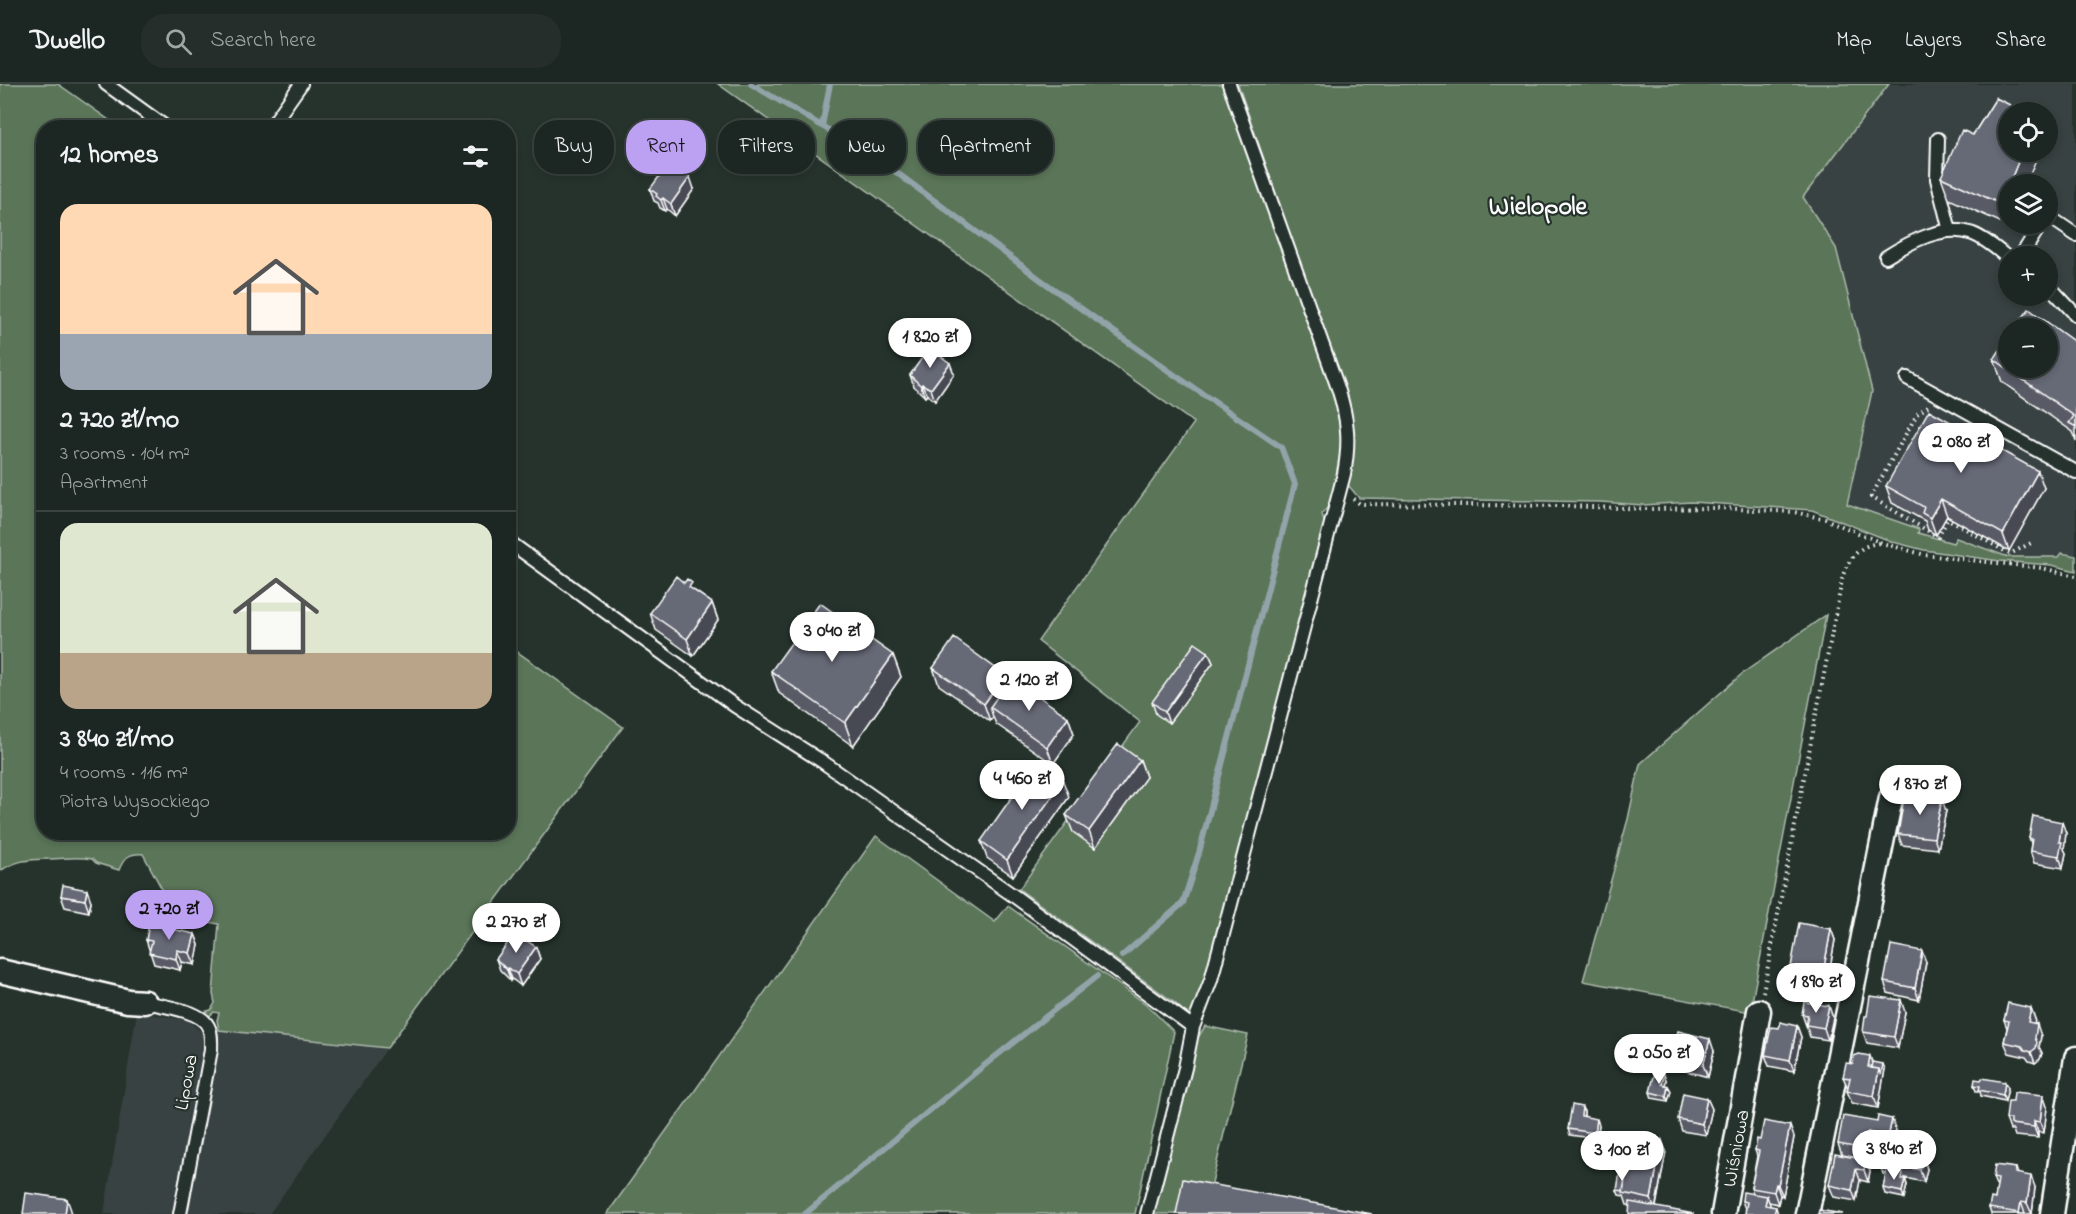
<!DOCTYPE html>
<html lang="en">
<head>
<meta charset="utf-8">
<style>
	:root { --surface:#1c2622; --page:#252e2a; --text:#f1f3f6; --muted:#a0a5a5; --line:#3a4340; --accent:#bca0f2 }
	body { margin:0; font-family:"Indie Flower",sans-serif; background:var(--page); color:var(--text); height:100vh; display:flex; flex-direction:column; font-size:22px; white-space:nowrap }
	* { box-sizing:border-box; margin:0 }
	p { font-size:20px; color:var(--muted) }
	.icon { flex:none; width:33px; height:33px; fill:none; stroke:currentColor; stroke-width:2; stroke-linecap:round; stroke-linejoin:round }
	.map { position:relative; flex:1; overflow:hidden }
	.side { position:absolute; left:36px; top:36px; width:480px; height:720px; display:flex; flex-direction:column; background:var(--surface); border-radius:24px; box-shadow:0 3px 9px #0003,0 0 0 2px var(--line) }
	.side>* { flex:none }
	.top-card { position:absolute; left:534px; top:36px; width:570px; height:54px; display:flex; gap:12px }
	.fabs { position:absolute; left:1998px; top:18px; display:grid; gap:12px }
	.fabs a { display:grid; place-items:center; width:60px; height:60px; border-radius:50%; background:var(--surface); box-shadow:0 3px 9px #0003,0 0 0 2px var(--line); font-size:30px }
	.price { position:absolute; translate:-50% -51px; padding:0 14px; border-radius:21px; background:#fff; color:#222; font-size:20px; line-height:39px; filter:drop-shadow(0 2px 3px #0008) }
	.price::after { content:''; position:absolute; left:50%; top:36px; width:18px; height:14px; margin-left:-9px; background:inherit; clip-path:polygon(0 0,100% 0,50% 100%) }
	.price.current { background:var(--accent); color:#111 }
	ul { padding:0; list-style:none }
	li { display:grid; align-content:center; gap:12px; height:318px; padding:0 24px }
	li+li { border-top:2px solid var(--line) }
	li span { display:grid; place-items:center; height:186px; border-radius:18px; color:#555 }
	li>.icon { margin-inline-start:auto }
	span .icon { width:108px; height:108px; fill:#fffc; stroke-width:1 }
	li b { font-size:26px }
	h2 { display:flex; justify-content:space-between; align-items:center; height:72px; padding:0 24px; font-size:26px }
	.tag { padding:0 21px; border-radius:24px; background:var(--surface); box-shadow:0 3px 9px #0003,0 0 0 2px var(--line); font-size:21px; line-height:54px }
	.tag.current { background:var(--accent); color:#111 }
	header { display:flex; align-items:center; gap:36px; box-sizing:border-box; height:84px; padding:0 30px; background:var(--surface); border-bottom:2px solid var(--line) }
	header strong { font-size:28px }
	nav { display:flex; gap:33px; margin-inline-start:auto; font-size:21px }
	.search { width:420px; height:54px; background:var(--page); display:flex; align-items:center; gap:15px; box-sizing:border-box; padding:0 21px; border-radius:24px; color:var(--muted); font-size:22px }
	.map>svg:first-child { display:block }
	.built { fill:#394343; fill-rule:evenodd }
	.green { fill:#5a7459; stroke:#acbaac; stroke-width:1.5 }
	.lines { fill:none; stroke-linecap:round; stroke-linejoin:round }
	.stream { stroke:#92a4a9; stroke-width:6 }
	.lane-casing { stroke:#fff; stroke-width:16 }
	.street-casing { stroke:#fff; stroke-width:27 }
	.path { stroke:#fff; stroke-width:4; stroke-dasharray:1.5 4.5; stroke-linecap:butt }
	.lane { stroke:#26332d; stroke-width:12 }
	.street { stroke:#26332d; stroke-width:22 }
	.wall { fill:#585a65; stroke:#fff; stroke-width:1.5 }
	.shaded-wall { fill:#474a53; stroke:#fff; stroke-width:1.5 }
	.building { fill:#666976; stroke:#fff; stroke-width:1.5 }
	.labels { text-anchor:middle; stroke-width:4.5; stroke-linejoin:round; paint-order:stroke }
	.street-label { font-size:20px; fill:#fff; stroke:#26332d }
	.district-label { font-size:26px; font-weight:bold; fill:#fff; stroke:#26332d }
</style>
</head>
<body>
<header>
<strong>Dwello</strong>
<div class="search"><svg class="icon" aria-label="search" viewBox="0 0 24 24"><circle cx="10" cy="10" r="6"/><path d="M15 15l6 6"/></svg>Search here</div>
<nav><a>Map</a><a>Layers</a><a>Share</a></nav>
</header>
<div class="map">
<svg width="2076" height="1130" viewBox="0 0 2076 1130">
	<rect width="100%" height="100%" fill="#26332d"/>
	<filter id="ink" filterUnits="userSpaceOnUse"><feTurbulence type="fractalNoise" baseFrequency=".0167" numOctaves="2"/><feDisplacementMap in="SourceGraphic" scale="12" xChannelSelector="R" yChannelSelector="G"/><feConvolveMatrix kernelMatrix="1 2 1 2 8 2 1 2 1" color-interpolation-filters="sRGB"/></filter>
	<g filter="url(#ink)">
		<path class="built" d="M1889 0H2076V472L2062 469 2059 473H2008L1957 454 1954 459 1917 449 1919 445 1847 420 1872 307 1836 164 1803 113ZM2008 28H2048V68H2008ZM2008 100H2048V140H2008ZM2008 172H2048V212H2008ZM2008 244H2048V284H2008Z
			M137 928 187 936 203 949 219 946 387 964 269 1130H104Z"/>
		<path class="green" d="M0 0H58L119 43 44 44V748H508L509 562 623 643 387 964 219 946 217 936 219 929 214 928 208 933 200 929 211 926 215 919 213 910 219 840 168 830 172 817 163 807 143 770C130 769 124 773 119 786L96 779 92 775C75 772 65 775 49 775 28 776 19 775 0 787Z
			M718 0H1222L1336 319 1342 358 1331 419 1322 430 1325 441 1209 881 1191 935 1175 919 1019 805 1140 638 1038 557 1194 339Z
			M1238 0H1889L1803 113 1836 164 1872 307 1847 420 1919 445 1918 449 1953 459 1956 454 2008 473H2059L2062 469 2076 472V487L2051 481 2000 477 1924 466 1893 458 1812 426 1691 418 1643 421 1600 418 1359 414 1348 401 1354 349 1350 324Z
			M1826 531 1750 928 1583 897 1628 735 1640 680 1743 589Z
			M876 752 995 838 1008 822 1146 920 1174 948 1135 1130H607Z
			M1205 942 1248 951 1208 1115 1186 1130H1153L1196 957Z"/>
		<g class="lines">
			<path class="stream" d="M751 0 881 77 1041 196 1176 292 1281 363 1295 400 1199 769 1183 819 1122 872
				M822 42 830 0
				M805 1130 976 988 1097 892"/>
			<defs>
				<path id="lane" d="M106 0 167 44
					M270 44 301 0
					M1938 55 1937 95 1950 147
					M2048 132 2076 151
					M2021 172 2041 140
					M1886 173C1910 158 1944 139 1973 150 1986 155 1998 166 2008 174
					M2048 201 2076 231
					M1907 294 2076 388
					M508 457 735 622 823 678 1014 812 1193 943 1185 984 1147 1130
					M145 918C161 922 200 926 208 942 212 949 211 958 211 966L180 1130
					M1193 943 1211 896 1344 390C1350 358 1348 335 1338 304L1229 0"/>
				<path id="street" d="M0 887 128 917 145 918
					M1723 1130 1759 927
					M1807 1130 1891 714
					M2052 1130 2076 974"/>
			</defs>
			<use href="#lane" class="lane-casing"/>
			<use href="#street" class="street-casing"/>
			<path class="path" d="M1928 322 1917 330 1871 413 1938 453 1948 435 2010 470 2031 459
				M1353 415 1360 420 1567 422 1646 425 1720 424 1794 428 1825 435 1882 459 1925 471 2042 484 2076 492
				M1763 908 1843 491C1850 473 1860 460 1881 459"/>
			<use href="#lane" class="lane"/>
			<use href="#street" class="street"/>
		</g>
		<path class="wall" d="M1996 14 2008 140H2010L2009 142 1949 115 1941 93 1973 51Z
			M650 105H694L675 132 667 125 665 127 660 124 658 119 654 117Z
			M2076 259V357L2073 348 2002 298 1994 275Z
			M954 290 935 317 927 311 925 313 914 302 910 291Z
			M1886 402 2044 404 2009 467 1947 432 1936 451 1928 446 1925 437 1892 419Z
			M695 507 712 519 718 536 693 572 656 546 650 529Z
			M1208 568 1213 579 1169 639 1156 630 1152 618Z
			M893 571 901 593 853 662 779 609 771 587Z
			M933 584 1005 591 1008 597 1068 633 1074 650 1053 680 996 640 993 633 990 637 939 601Z
			M1140 676 1146 693 1095 764 1073 748 1066 731Z
			M1069 713 1013 792 987 774 981 757Z
			M1946 727 1938 765 1902 761 1898 750Z
			M2066 749 2064 765 2066 769 2063 784 2034 779 2030 767 2031 759 2029 754Z
			M61 812 91 817 89 828 65 823Z
			M1831 845 1835 856 1827 900 1795 894 1791 883Z
			M195 850 199 861 195 881 182 878 180 886 154 880 146 856Z
			M536 863 540 875 521 902 512 895 511 897 500 886 496 875Z
			M1926 878 1919 916 1888 909 1884 898Z
			M2031 924 2035 935 2034 940 2041 952 2039 963 2042 969 2040 975 2035 979 2029 977 2026 973 2009 969 2004 958 2007 944 2004 936Z
			M1905 928 1898 964 1867 959 1863 948Z
			M1802 930 1833 934 1828 956 1810 953Z
			M1797 942 1801 953 1794 987 1769 982 1765 971Z
			M1714 967 1708 993 1675 984 1671 973Z
			M1872 978 1885 985 1878 1024 1852 1019 1847 1007 1848 1004 1843 993 1853 980Z
			M1666 996 1665 1001 1668 1002 1671 1007 1668 1017 1652 1014 1650 1008Z
			M1974 1001 2008 1004 2005 1017 1981 1012 1980 1007H1976Z
			M2043 1011 2047 1023 2044 1049 2038 1048V1054L2015 1052 2013 1046H2010L2006 1035 2013 1017Z
			M1707 1014 1712 1025 1706 1051 1682 1047 1678 1035Z
			M1584 1028V1032L1599 1041 1597 1055 1570 1051 1568 1045Z
			M1877 1038 1896 1047 1892 1066 1872 1060 1869 1076 1842 1071 1838 1060Z
			M1794 1053 1783 1112 1780 1111 1778 1120 1769 1118 1770 1122 1776 1123 1778 1130H1745L1746 1127 1742 1117 1753 1109 1751 1104 1757 1072 1755 1066 1760 1056Z
			M1666 1067 1656 1123 1627 1121 1624 1112 1619 1111 1617 1106 1626 1089Z
			M1923 1073 1927 1085 1924 1098 1905 1094 1907 1101 1904 1114 1885 1110 1883 1104 1886 1090H1883L1879 1078H1906L1913 1079Z
			M1866 1076 1870 1087 1868 1098 1860 1096 1856 1117 1834 1113 1829 1101Z
			M2016 1084 2018 1090 2035 1103 2032 1130H1991L1989 1124 1995 1115 1997 1103 1993 1094Z"/>
		<path class="shaded-wall" d="M2022 68H2039L2026 100H2009Z
			M690 93 694 105 675 132 671 120Z
			M2008 102V140H2010L2009 142 2001 120Z
			M663 114 667 125 665 127 661 116Z
			M950 279 954 290 935 317 931 305Z
			M922 300 927 311 925 313 921 302Z
			M2038 387 2044 404 2009 467 2003 450Z
			M1941 415 1947 432 1936 451 1930 434Z
			M712 519 718 536 693 572 687 555Z
			M1208 568 1213 579 1169 639 1165 628Z
			M893 571 901 593 853 662 845 639Z
			M1005 591 1012 608 990 623 993 633 990 637 984 620Z
			M1068 633 1074 650 1053 680 1047 663Z
			M1140 676 1146 693 1095 764 1089 747Z
			M1063 697 1069 713 1013 792 1007 776Z
			M1942 715 1946 727 1938 765 1934 754Z
			M2062 738 2066 749 2064 765 2066 769 2063 784 2059 772V758Z
			M87 806 91 817 89 828 85 816Z
			M1831 845 1835 856 1827 900 1823 889Z
			M195 850 199 861 195 881 190 869Z
			M536 863 540 875 521 902 517 890Z
			M177 866 182 878 180 886 176 875Z
			M1922 867 1926 878 1919 916 1915 904Z
			M508 884 512 895 511 897 507 886Z
			M1901 916 1905 928 1898 964 1894 953Z
			M1829 922 1833 934 1828 956 1824 944Z
			M2031 924 2035 935 2032 950 2028 938Z
			M2037 940 2041 952 2039 963 2042 969 2040 975 2035 979 2031 968Z
			M1797 942 1801 953 1794 987 1790 976Z
			M1710 955 1714 967 1708 993 1703 981Z
			M1870 972 1874 983 1873 989 1868 983Z
			M1883 980 1885 985 1878 1024 1874 1012 1879 985Z
			M1664 990 1666 996 1664 1006 1662 1000Z
			M2005 998 2008 1004 2005 1017 2003 1011Z
			M1668 1002 1671 1007 1668 1017 1666 1012Z
			M2043 1011 2047 1023 2044 1049 2040 1038Z
			M1707 1014 1712 1025 1706 1051 1702 1040Z
			M1582 1023 1584 1028 1583 1038 1581 1032Z
			M1597 1035 1599 1041 1597 1055 1595 1049Z
			M1892 1035 1896 1047 1892 1066 1888 1054Z
			M2034 1037 2038 1048V1054L2034 1043Z
			M1790 1042 1794 1053 1783 1112 1778 1101Z
			M1868 1048 1872 1060 1869 1076 1865 1065Z
			M1662 1056 1666 1067 1655 1126 1651 1115Z
			M1903 1070 1907 1081 1902 1077Z
			M1923 1073 1927 1085 1924 1098 1920 1086Z
			M1866 1076 1870 1087 1868 1098 1864 1086Z
			M1856 1085 1860 1096 1856 1117 1852 1106Z
			M2031 1092 2035 1103 2032 1130 2027 1119Z
			M1905 1095 1907 1101 1904 1114 1902 1108Z
			M1776 1100 1780 1111 1778 1120 1774 1108Z
			M1767 1112 1771 1124 1765 1121Z
			M67 1115 71 1126 70 1130H65Z
			M2021 1118 2025 1130H2020L2019 1129Z"/>
		<path class="building" d="M1996 14 2024 28H2008V68H2022L2001 120 1941 93 1962 46 1973 51Z
			M669 79 690 93 671 120 663 114 661 116 656 112 657 110 650 105Z
			M2029 225 2076 259V343L2069 339 2074 332 1994 275 2008 254V284H2048V244H2015Z
			M929 264 950 279 931 305 922 300 921 302 910 291Z
			M1929 326 2038 387 2003 450 1941 415 1930 434 1922 429 1924 423 1886 402Z
			M676 492 684 499 687 495 692 499 689 503 712 519 687 555 650 529Z
			M820 519 893 571 845 639 771 587Z
			M954 554 1005 591 984 620 933 584Z
			M1195 559 1208 568 1165 628 1152 618Z
			M1011 593 1068 633 1047 663 990 623Z
			M1118 660 1140 676 1089 747 1066 731Z
			M1037 677 1063 697 1007 776 981 757Z
			M1905 708 1942 715 1934 754 1898 750Z
			M2033 732 2062 738 2059 758H2062L2059 772 2030 767 2032 755 2029 754Z
			M63 801 87 806 85 816 61 812Z
			M1799 839 1831 845 1823 889 1791 883Z
			M149 840 195 850 190 869 177 866 176 875 149 869 152 857 146 856Z
			M515 849 536 863 517 890 508 884 507 886 496 875Z
			M1891 861 1922 867 1915 904 1884 898Z
			M1870 912 1901 916 1894 953 1863 948 1865 932H1867Z
			M1804 918 1829 922 1824 944 1806 941 1808 931 1802 930Z
			M2008 919 2031 924 2028 938 2037 940 2035 954 2037 958 2036 964 2031 968 2025 966 2022 962 2004 958 2009 937 2004 936Z
			M1780 938 1797 942 1790 976 1765 971 1771 943 1779 944Z
			M1678 947 1710 955 1703 981 1671 973Z
			M1859 970 1870 972 1868 983 1879 985 1874 1012 1847 1007 1850 994 1843 993 1846 979 1853 980 1854 972Z
			M1872 978 1883 980 1881 991 1879 985 1871 984Z
			M1655 988 1664 990 1662 1000 1668 1002 1666 1012 1650 1008Z
			M1982 994 2005 998 2003 1011 1979 1006 1980 1002 1974 1001 1975 995 1981 996Z
			M2014 1008 2043 1011 2040 1038 2034 1037V1043L2011 1040V1035H2006L2008 1017H2013Z
			M1683 1009 1707 1014 1702 1040 1678 1035Z
			M1572 1021 1582 1023 1581 1032 1597 1035 1595 1049 1568 1045Z
			M1843 1032 1877 1038 1878 1032 1892 1035 1888 1054 1868 1048 1865 1065 1838 1060Z
			M1764 1037 1790 1042 1778 1101 1776 1100 1774 1108 1751 1104 1759 1067 1755 1066 1757 1055 1760 1056Z
			M1632 1050 1662 1056 1651 1115 1623 1109Z
			M1881 1065 1903 1070 1902 1077 1913 1079 1914 1072 1923 1073 1920 1086 1879 1078Z
			M1835 1070 1866 1076 1864 1086 1856 1085 1852 1106 1829 1101Z
			M1995 1081 2016 1084 2015 1089 2031 1092 2027 1119 2021 1118 2019 1129 1989 1124 1991 1114 1995 1115 1998 1095 1993 1094Z
			M1887 1085 1903 1088 1902 1095H1905L1902 1108 1883 1104Z
			M1620 1088 1626 1089 1623 1107 1617 1106Z
			M1183 1095 1372 1130H1176Z
			M1743 1108 1767 1112 1765 1121 1776 1123 1774 1130H1745L1747 1118 1742 1117Z
			M26 1109 67 1115 65 1130H23Z
			M1630 1118 1694 1130H1629Z
			M1819 1126 1843 1130H1818Z"/>
	</g>
	<g class="labels">
		<g class="street-label">
			<text transform="translate(185 998) rotate(-80)" y="7">Lipowa</text>
			<text transform="translate(1735 1064) rotate(-80)" y="7">Wiśniowa</text>
		</g>
		<g class="district-label">
			<text x="1538" y="130">Wielopole</text>
		</g>
	</g>
</svg>
<div class="fabs">
<a><svg class="icon" aria-label="locate" viewBox="0 0 24 24"><circle cx="12" cy="12" r="6"/><path d="M12 2v4M12 18v4M2 12h4M18 12h4"/></svg></a>
<a><svg class="icon" aria-label="layers" viewBox="0 0 24 24"><path d="M12 4l9 5-9 5-9-5zM3 14l9 5 9-5"/></svg></a>
<a>+</a>
<a>−</a>
</div>
<b class="price" style="left:930px;top:285px">1 820 zł</b>
<b class="price" style="left:1961px;top:390px">2 080 zł</b>
<b class="price" style="left:832px;top:579px">3 040 zł</b>
<b class="price" style="left:1029px;top:628px">2 120 zł</b>
<b class="price" style="left:1022px;top:727px">4 460 zł</b>
<b class="price" style="left:1920px;top:732px">1 870 zł</b>
<b class="price current" style="left:169px;top:857px">2 720 zł</b>
<b class="price" style="left:516px;top:870px">2 270 zł</b>
<b class="price" style="left:1816px;top:930px">1 890 zł</b>
<b class="price" style="left:1659px;top:1001px">2 050 zł</b>
<b class="price" style="left:1894px;top:1097px">3 840 zł</b>
<b class="price" style="left:1622px;top:1098px">3 100 zł</b>
<div class="top-card">
<a class="tag">Buy</a>
<a class="tag current">Rent</a>
<a class="tag">Filters</a>
<a class="tag">New</a>
<a class="tag">Apartment</a>
</div>
<section class="side">
<h2>12 homes<svg class="icon" aria-label="filters" viewBox="0 0 24 24"><path d="M4 7h16M4 17h16"/><circle cx="9" cy="7" r="2"/><circle cx="15" cy="17" r="2"/></svg></h2>
<ul>
<li><span style="background:linear-gradient(#ffd9b3 70%,#9aa5b1 0)"><svg class="icon" aria-label="home" viewBox="0 0 24 24"><path d="M3 11l9-7 9 7M6 9v11h12V9"/></svg></span><div><b>2 720 zł/mo</b><p>3 rooms · 104 m²</p><p>Apartment</p></div></li>
<li><span style="background:linear-gradient(#dfe7d0 70%,#b9a48a 0)"><svg class="icon" aria-label="home" viewBox="0 0 24 24"><path d="M3 11l9-7 9 7M6 9v11h12V9"/></svg></span><div><b>3 840 zł/mo</b><p>4 rooms · 116 m²</p><p>Piotra Wysockiego</p></div></li>
</ul>
</section>
</div>
</body>
</html>
